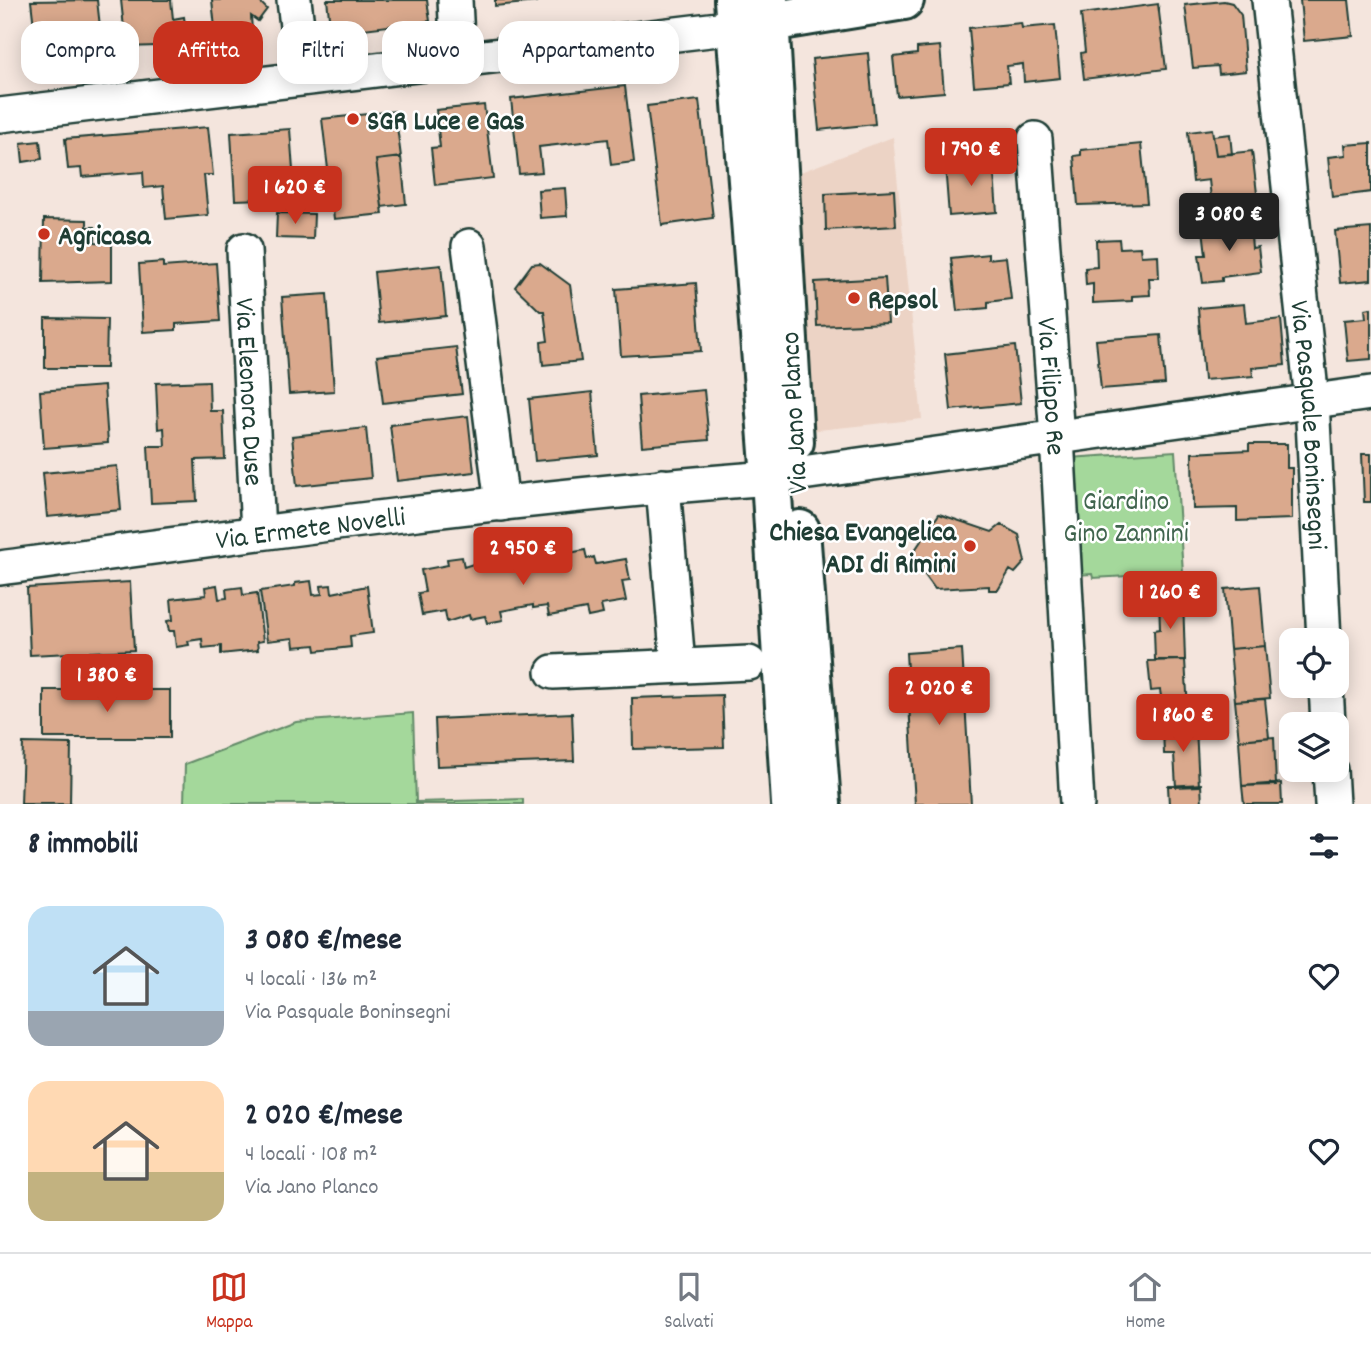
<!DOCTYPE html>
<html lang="it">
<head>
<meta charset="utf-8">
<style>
	:root { --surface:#fff; --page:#f6f6f7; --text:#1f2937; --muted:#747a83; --line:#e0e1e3; --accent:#c8321e }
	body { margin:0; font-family:Dekko,sans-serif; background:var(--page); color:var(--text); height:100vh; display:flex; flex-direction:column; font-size:26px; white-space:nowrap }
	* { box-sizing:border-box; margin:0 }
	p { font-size:23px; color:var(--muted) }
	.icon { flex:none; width:38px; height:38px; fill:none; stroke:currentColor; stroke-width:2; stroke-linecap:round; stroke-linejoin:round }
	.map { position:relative; height:804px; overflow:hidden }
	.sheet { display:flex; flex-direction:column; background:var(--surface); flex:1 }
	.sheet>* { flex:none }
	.hud { position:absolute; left:21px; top:21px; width:700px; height:63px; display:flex; gap:14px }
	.fabs { position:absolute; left:1279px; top:628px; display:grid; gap:14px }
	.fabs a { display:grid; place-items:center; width:70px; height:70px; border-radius:14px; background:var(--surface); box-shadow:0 4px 18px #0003; font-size:35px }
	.price { position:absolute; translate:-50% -60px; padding:0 16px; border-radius:7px; background:var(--accent); color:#fff; font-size:23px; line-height:46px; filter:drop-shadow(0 2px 4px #0008) }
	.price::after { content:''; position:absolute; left:50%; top:42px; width:21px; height:16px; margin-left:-10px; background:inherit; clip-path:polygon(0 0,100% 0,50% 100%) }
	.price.current { background:#222; color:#fff }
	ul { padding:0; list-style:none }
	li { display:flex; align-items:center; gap:21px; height:175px; padding:0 28px }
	li span { display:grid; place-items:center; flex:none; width:196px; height:140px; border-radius:21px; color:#555 }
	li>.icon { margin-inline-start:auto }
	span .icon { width:84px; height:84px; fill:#fffc; stroke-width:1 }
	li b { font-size:30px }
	h2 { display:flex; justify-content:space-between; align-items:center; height:84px; padding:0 28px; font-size:30px }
	.chip { padding:0 24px; border-radius:21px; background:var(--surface); box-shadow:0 4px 18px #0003; font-size:24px; line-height:63px }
	.chip.current { background:var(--accent); color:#fff }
	.tab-bar { display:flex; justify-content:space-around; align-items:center; height:98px; border-top:2px solid var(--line); background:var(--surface); font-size:19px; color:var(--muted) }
	.tab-bar a { display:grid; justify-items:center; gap:4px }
	.tab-bar .current { color:var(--accent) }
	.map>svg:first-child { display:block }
	.built { fill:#ecd3c5 }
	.green { fill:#a4d89b; stroke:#628a68; stroke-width:2 }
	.building { fill:#daa98d; stroke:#1f3d34; stroke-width:2 }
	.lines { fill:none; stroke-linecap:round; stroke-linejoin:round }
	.street-casing { stroke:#1f3d34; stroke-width:38 }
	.secondary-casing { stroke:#1f3d34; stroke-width:44 }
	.street { stroke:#fff; stroke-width:33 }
	.secondary { stroke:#fff; stroke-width:38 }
	.poi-dot { fill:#c8321e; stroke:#fff; stroke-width:2.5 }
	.labels { text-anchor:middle; stroke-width:5; stroke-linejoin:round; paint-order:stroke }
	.poi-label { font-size:28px; font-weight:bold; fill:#1f3d34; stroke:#fff; text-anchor:start }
	.street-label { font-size:28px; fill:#1f3d34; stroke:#fff }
	.park-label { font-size:28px; fill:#40644e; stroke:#fff }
</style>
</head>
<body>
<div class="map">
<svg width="1371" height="804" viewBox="0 0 1371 804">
	<rect width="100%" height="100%" fill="#f4e5dd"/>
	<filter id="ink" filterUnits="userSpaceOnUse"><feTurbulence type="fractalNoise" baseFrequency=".0143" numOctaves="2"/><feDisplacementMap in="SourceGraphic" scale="14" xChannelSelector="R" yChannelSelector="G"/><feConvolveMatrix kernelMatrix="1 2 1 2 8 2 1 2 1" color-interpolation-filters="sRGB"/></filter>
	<g filter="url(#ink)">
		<path class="built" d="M893 137 922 419 809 431 790 176Z"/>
		<path class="green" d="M1175 451 1183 573 1093 578 1092 574 1076 575 1069 458Z
			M413 713 416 802 523 799V804H184L185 764 296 722Z"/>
		<path class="building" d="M97 0 103 53 38 61 31 1Z
			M121 0H171L173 19 184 17 188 45 126 47Z
			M212 0H258L267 9 258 21 251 16 252 31 216 37Z
			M327 0H427L430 21 331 33Z
			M495 0H536V2L495 6Z
			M1300 0H1349L1353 36 1304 41Z
			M1224 1 1232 3 1241 15 1246 71 1219 74 1218 66 1193 68 1185 5Z
			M1158 4 1166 69 1084 79 1081 53 1085 52 1081 14Z
			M1021 23 1022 28 1055 25 1060 78 1024 82 1023 64 1007 66 1009 83 974 86 969 28Z
			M940 46 944 92 897 96 893 57 917 54V48Z
			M868 53 875 124 819 130 812 59Z
			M625 86 634 162 611 165 608 139 539 147 542 172 519 174 511 99Z
			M699 100 713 218 662 225 647 106Z
			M484 105 493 178 435 185 431 148 440 147 436 110Z
			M395 111 401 157 376 160 383 214 334 219 322 119Z
			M208 127 213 175H204L208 215 166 219 163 186 144 188 143 172 82 177 81 168 68 169 65 139Z
			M290 129 293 170 265 172 267 199 235 200 231 133Z
			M1212 129 1216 155 1252 151 1258 202 1212 207 1209 180 1193 182 1188 132Z
			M1230 134 1232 154 1216 155 1213 136Z
			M40 141 42 159 23 162 21 143Z
			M1371 143V192L1332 197 1328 157 1346 155 1345 145Z
			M1141 144 1147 203 1078 205 1074 156 1081 155V150Z
			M401 157 406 204 382 207 376 160Z
			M993 161 997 212 949 216 945 165Z
			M565 188 567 216 540 218 538 190Z
			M894 190 896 226 826 230 825 194Z
			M277 213 314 214 313 239 276 238Z
			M44 219 87 220V227H95V242L112 243V281L43 283Z
			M1250 224 1252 248 1258 247 1261 272 1222 277V281L1203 283 1199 255H1206L1203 229Z
			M1371 228V280L1340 283 1335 231Z
			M1119 239 1120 248 1140 247 1141 256 1158 255 1159 278H1149L1150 295 1132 296V301L1093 303V284L1086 285 1085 268 1097 267 1096 240Z
			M988 254V259L1006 257 1011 299 988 302V308L957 311 951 258Z
			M163 262V267L216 263 220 321 176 324V330L143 332 139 264Z
			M540 263 570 285 581 361 543 365 541 342 548 341 544 311H540L515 287 532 264Z
			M441 265 446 316 379 323 374 272Z
			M885 278 888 323 817 326 815 282Z
			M696 283 701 351 621 356 616 289Z
			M327 294 334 391 289 394 282 297Z
			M1244 304 1246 323 1281 319 1285 365 1252 368 1253 376 1204 380 1198 308Z
			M1371 308V359L1348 361 1344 320 1366 318 1365 309Z
			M45 318 107 319 106 368H45Z
			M1161 335 1165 384 1101 389 1096 340Z
			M1015 346 1021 403 951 410 945 354Z
			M456 347 462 394 383 403 377 356Z
			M209 381 210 411H223L225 459 195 460 197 501 151 503 148 446H165L164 428 158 429 156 383Z
			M104 386 108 443 44 448 40 391Z
			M704 390 709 440 642 446 638 396Z
			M592 392 598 455 535 461 529 399Z
			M468 416 474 472 397 481 390 425Z
			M366 428 371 478 297 486 292 436Z
			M1249 444H1287V468H1292V519L1237 521V508L1193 509 1192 453 1249 450Z
			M1362 454H1371V502H1364Z
			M117 466 121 510 47 517 43 473Z
			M939 514 992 532 1001 525 1019 535 1025 562 1015 573 1010 570 998 590H989V586L935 589 911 556Z
			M563 549 565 559 570 558 569 553 585 550 587 559 594 557 596 564 626 559 630 580 622 581 626 601 601 605 603 614 588 617 586 609 549 616 547 606 533 608V605L501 611 503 620 487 623 485 616 470 619 469 615 447 622 445 611 422 615 418 593 425 592 421 570 448 565 447 559 462 557 464 567 488 559 489 569 548 558 547 552Z
			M311 581 313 595 322 594 321 586 331 585 332 593 367 586 373 633 350 636 351 647 316 651 315 645 294 647 293 638 267 641 260 591 295 586V583Z
			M130 582 134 650 30 655 27 588Z
			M217 585 219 599 227 598 226 589 242 587 243 595 257 593 263 641 257 642 258 650 221 654V646L203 648 202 639 188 641 189 645 176 647 174 631H169L167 621 173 620 171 599 206 595 205 587Z
			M1260 586 1265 646 1230 649 1225 589Z
			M1183 598 1185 660H1155L1154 630 1160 629 1159 599Z
			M1265 646 1270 698 1235 701 1230 649Z
			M962 649 971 804H915L906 653Z
			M1185 660 1189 726 1168 728 1166 703H1162L1160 690 1151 691 1148 661Z
			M44 690H170V738H44Z
			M722 695 724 747 633 749 632 698Z
			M1265 699 1269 737 1239 740 1235 701Z
			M572 713 574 761 437 766 435 719Z
			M1189 726 1196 728 1199 786 1176 787 1174 754H1164L1163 729Z
			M1274 737 1276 785 1242 786 1239 740Z
			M23 743 71 744 70 804H21Z
			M1281 783 1282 804H1244L1242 786Z
			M1201 784 1202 804H1169L1168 786Z"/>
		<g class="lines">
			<defs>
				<g id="street">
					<path d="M294 0 303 78"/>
					<path d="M455 0 458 59"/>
					<path id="s1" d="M1269 0 1312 400 1324 640"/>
					<path d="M0 115 735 27"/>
					<path id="s2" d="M1035 139 1057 437 1077 804"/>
					<path d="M469 246 502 504"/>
					<path id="s3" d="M244 250 258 532"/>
					<path d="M795 474 1371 393"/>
					<path d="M663 486 678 665"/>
					<path id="s4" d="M0 568C256 533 513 497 771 478"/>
					<path d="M553 672 749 663"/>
					<path d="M1326 686 1328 724"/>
					<path d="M1330 770 1332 804"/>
				</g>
				<path id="secondary" d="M734 0 771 478 791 804
					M768 0 794 442
					M745 26 904 0
					M800 530 821 804"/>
			</defs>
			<use href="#street" class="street-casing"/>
			<use href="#secondary" class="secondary-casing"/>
			<use href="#street" class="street"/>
			<use href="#secondary" class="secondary"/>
		</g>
	</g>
	<g class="poi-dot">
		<circle cx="353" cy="119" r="7"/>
		<circle cx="44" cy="234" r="7"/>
		<circle cx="854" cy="298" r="7"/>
		<circle cx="970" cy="546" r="7"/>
	</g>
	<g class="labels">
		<g class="poi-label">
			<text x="367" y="129">SGR Luce e Gas</text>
			<text x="58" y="244">Agricasa</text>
			<text x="868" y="308">Repsol</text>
			<text x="956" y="540" text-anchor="end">Chiesa Evangelica<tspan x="956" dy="32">ADI di Rimini</tspan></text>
		</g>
		<g class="street-label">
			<text dy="10" stroke="none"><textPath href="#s2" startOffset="248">Via Filippo Re</textPath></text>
			<text dy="10" stroke="none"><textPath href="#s3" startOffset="142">Via Eleonora Duse</textPath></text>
			<text transform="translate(792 413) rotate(-93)" y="10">Via Jano Planco</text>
			<text dy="10" stroke="none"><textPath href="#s1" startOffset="427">Via Pasquale Boninsegni</textPath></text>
			<text dy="10" stroke="none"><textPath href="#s4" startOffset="313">Via Ermete Novelli</textPath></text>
		</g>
		<g class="park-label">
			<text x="1126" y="509">Giardino<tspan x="1126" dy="32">Gino Zannini</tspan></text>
		</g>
	</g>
</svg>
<div class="fabs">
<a><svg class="icon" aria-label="locate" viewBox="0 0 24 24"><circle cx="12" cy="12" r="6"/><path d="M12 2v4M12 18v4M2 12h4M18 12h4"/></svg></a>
<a><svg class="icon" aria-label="layers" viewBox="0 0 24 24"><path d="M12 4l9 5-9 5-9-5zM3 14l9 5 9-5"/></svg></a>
</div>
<b class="price" style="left:971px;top:188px">1 790 €</b>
<b class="price" style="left:295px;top:226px">1 620 €</b>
<b class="price current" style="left:1229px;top:253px">3 080 €</b>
<b class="price" style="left:523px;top:587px">2 950 €</b>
<b class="price" style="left:1170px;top:631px">1 260 €</b>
<b class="price" style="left:107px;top:714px">1 380 €</b>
<b class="price" style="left:939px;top:727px">2 020 €</b>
<b class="price" style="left:1183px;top:754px">1 860 €</b>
<div class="hud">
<a class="chip">Compra</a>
<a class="chip current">Affitta</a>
<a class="chip">Filtri</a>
<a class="chip">Nuovo</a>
<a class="chip">Appartamento</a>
</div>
</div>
<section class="sheet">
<h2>8 immobili<svg class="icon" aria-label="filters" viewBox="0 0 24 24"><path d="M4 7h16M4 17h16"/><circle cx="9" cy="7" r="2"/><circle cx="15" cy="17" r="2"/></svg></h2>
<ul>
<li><span style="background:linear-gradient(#bfe0f5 75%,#9aa5b1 0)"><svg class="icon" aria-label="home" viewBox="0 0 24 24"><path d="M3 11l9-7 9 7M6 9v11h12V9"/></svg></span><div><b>3 080 €/mese</b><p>4 locali · 136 m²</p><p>Via Pasquale Boninsegni</p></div><svg class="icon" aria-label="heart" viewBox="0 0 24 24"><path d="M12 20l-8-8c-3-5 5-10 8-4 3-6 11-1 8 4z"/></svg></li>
<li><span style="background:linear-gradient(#ffd9b3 65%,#c2b280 0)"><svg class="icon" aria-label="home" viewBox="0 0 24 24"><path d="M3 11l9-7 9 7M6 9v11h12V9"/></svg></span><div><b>2 020 €/mese</b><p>4 locali · 108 m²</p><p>Via Jano Planco</p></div><svg class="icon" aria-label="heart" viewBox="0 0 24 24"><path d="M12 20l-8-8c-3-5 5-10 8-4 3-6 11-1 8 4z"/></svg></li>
</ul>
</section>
<nav class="tab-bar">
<a class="current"><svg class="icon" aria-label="map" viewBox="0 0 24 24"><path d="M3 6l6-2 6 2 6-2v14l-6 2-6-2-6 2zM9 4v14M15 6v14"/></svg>Mappa</a>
<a><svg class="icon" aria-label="saved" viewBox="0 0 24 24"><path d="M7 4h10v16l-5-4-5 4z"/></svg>Salvati</a>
<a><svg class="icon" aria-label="home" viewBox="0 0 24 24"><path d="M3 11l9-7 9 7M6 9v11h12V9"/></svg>Home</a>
</nav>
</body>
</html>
